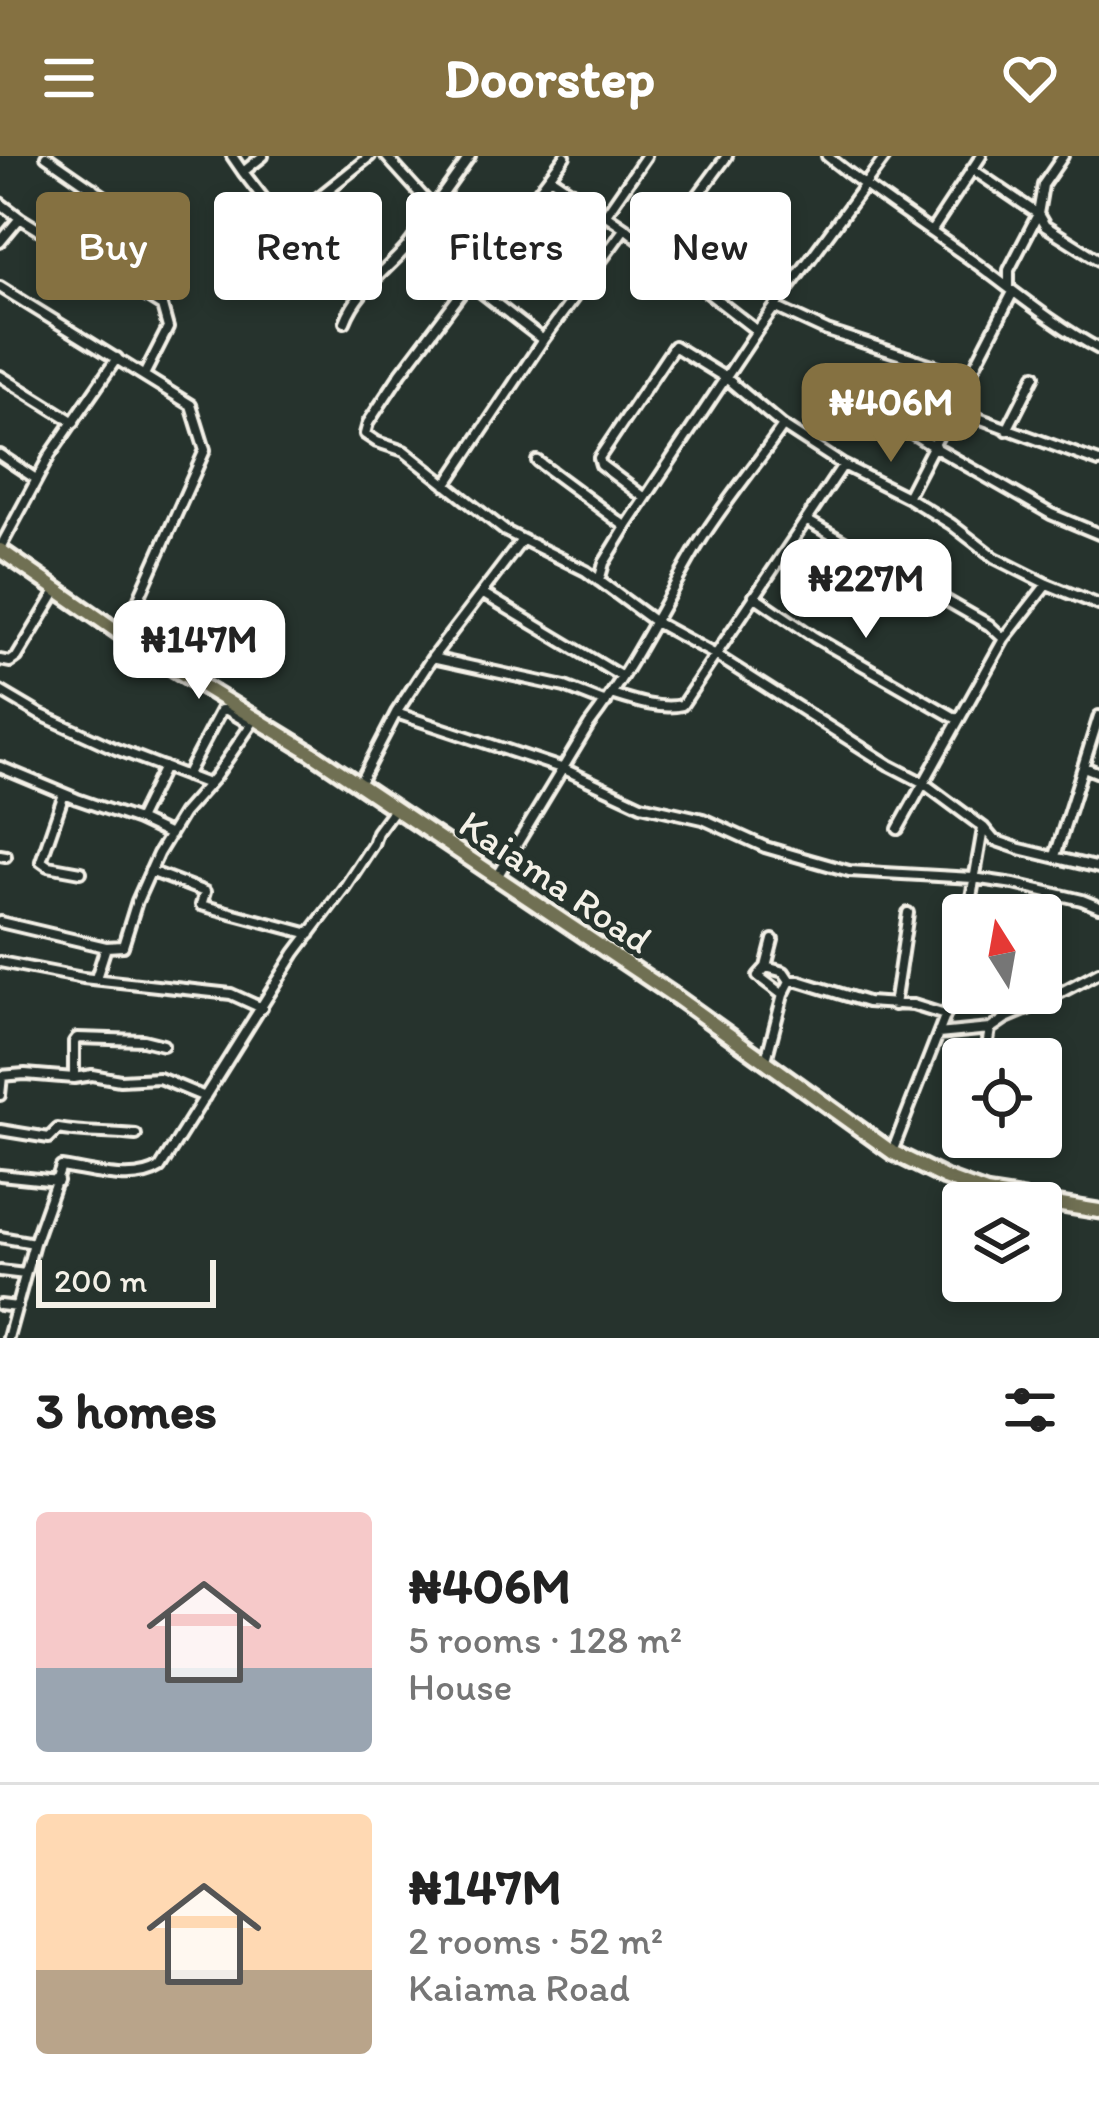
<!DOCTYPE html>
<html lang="en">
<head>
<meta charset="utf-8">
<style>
	:root { --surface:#fff; --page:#f2f2f2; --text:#222; --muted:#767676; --line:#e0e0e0; --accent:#857141 }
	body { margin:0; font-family:Itim,sans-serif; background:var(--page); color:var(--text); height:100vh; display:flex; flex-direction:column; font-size:45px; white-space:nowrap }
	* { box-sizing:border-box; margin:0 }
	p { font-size:39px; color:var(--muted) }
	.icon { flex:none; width:66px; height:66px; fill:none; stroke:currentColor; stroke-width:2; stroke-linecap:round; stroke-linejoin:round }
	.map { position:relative; height:1182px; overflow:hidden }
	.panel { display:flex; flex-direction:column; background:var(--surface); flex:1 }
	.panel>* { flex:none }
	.hud { position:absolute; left:36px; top:36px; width:1029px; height:108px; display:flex; gap:24px }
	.needle { width:78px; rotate:349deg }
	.buttons { position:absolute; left:942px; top:738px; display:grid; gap:24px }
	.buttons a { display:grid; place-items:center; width:120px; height:120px; border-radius:12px; background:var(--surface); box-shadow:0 6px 18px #0003; font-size:60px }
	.scale { position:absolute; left:36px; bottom:30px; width:180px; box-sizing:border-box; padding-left:12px; border:6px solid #f4f1e8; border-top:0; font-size:33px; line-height:42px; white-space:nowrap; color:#f4f1e8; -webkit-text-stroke:9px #26332d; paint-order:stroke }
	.price { position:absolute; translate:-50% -102px; padding:0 27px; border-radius:24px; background:#fff; color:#222; font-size:39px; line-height:78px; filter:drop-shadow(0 3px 6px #0008) }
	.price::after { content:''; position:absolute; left:50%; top:72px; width:36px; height:27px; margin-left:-18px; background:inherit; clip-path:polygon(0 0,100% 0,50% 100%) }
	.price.active { background:var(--accent); color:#fff }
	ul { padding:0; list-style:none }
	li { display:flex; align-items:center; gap:36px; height:300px; padding:0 36px }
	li+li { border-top:3px solid var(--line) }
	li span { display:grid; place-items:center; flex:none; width:336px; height:240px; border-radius:12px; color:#555 }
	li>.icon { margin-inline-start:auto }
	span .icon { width:144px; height:144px; fill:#fffc; stroke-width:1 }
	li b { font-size:51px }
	h2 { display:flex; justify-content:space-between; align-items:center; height:144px; padding:0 36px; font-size:51px }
	.tag { padding:0 42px; border-radius:12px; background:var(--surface); box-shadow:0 6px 18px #0003; font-size:42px; line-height:108px }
	.tag.active { background:var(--accent); color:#fff }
	header { display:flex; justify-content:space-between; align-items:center; height:156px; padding:0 36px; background:var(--accent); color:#fff; font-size:54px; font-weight:800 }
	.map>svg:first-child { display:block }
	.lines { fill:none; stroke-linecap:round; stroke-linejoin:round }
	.minor-casing { stroke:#f4f1e8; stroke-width:16 }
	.highway-casing { stroke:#f4f1e8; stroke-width:21 }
	.minor { stroke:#26332d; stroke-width:8 }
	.highway { stroke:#706f52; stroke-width:12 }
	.labels { text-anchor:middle; stroke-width:10; stroke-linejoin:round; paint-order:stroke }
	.street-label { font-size:39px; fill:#f4f1e8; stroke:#26332d }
</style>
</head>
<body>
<header><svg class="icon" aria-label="menu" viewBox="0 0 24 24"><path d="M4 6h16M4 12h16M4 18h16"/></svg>Doorstep<svg class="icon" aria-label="heart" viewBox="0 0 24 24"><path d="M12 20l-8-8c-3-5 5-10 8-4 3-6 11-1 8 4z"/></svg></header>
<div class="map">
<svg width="1099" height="1182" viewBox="0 0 1099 1182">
	<rect width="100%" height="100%" fill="#26332d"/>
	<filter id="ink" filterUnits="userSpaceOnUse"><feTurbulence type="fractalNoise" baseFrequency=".00833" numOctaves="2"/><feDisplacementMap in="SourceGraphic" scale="24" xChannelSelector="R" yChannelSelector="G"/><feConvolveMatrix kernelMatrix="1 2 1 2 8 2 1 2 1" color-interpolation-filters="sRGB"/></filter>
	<g filter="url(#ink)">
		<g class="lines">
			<defs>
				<path id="minor" d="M46 0 173 88
					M232 0 243 16
					M263 0 243 16 284 69 370 0
					M386 0 433 52 470 0
					M565 0 401 217 368 267 365 278 377 286 404 295 505 375 586 415 655 466 714 498 889 609 922 626 984 672 994 684 1020 693 1099 712
					M827 0C872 37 922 69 970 103 1013 134 1052 168 1099 193
					M972 13 1038 58 1045 70 1099 104
					M550 21 625 72 757 175
					M0 47 20 62 162 150 168 172 144 219
					M606 58 646 0
					M931 76 981 0
					M45 77 61 68 93 32
					M0 86 20 62
					M656 96 727 0
					M468 126 543 184
					M0 131 191 249 205 294 123 478
					M1009 131V114L1038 58 1043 29 1063 0
					M777 152 827 175 967 220
					M345 166C357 134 384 117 406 92 416 80 425 65 433 52
					M0 220 74 266
					M883 249 899 269 934 291 1051 358 1099 378
					M951 252 1099 306
					M1007 274 1035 219
					M0 299 36 323
					M537 305 626 371
					M446 329 543 184 625 72
					M907 341 1013 136
					M645 342 601 309 599 302 674 190 726 222 783 270 843 309 907 341 951 368 995 402 1047 428 1099 449
					M806 364 989 469 1004 483
					M0 392 50 299 117 202
					M599 425 604 407 626 371 757 175 886 0
					M482 437 622 521
					M754 440 814 481 957 563
					M432 502 565 531 606 547
					M0 504 10 506 17 501 58 433
					M0 535 39 558 116 593 208 628
					M611 538C633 545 660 554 682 549L843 309
					M396 557 564 613 641 649 703 663 765 691 796 700 849 715 973 722 1014 728 1082 744 1099 751
					M0 611 77 643 138 664 170 679
					M1084 611 1099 617
					M186 620 221 554H227L251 568
					M359 628 396 557 432 502 522 384
					M64 638 41 705 48 710 81 716
					M138 664 164 611
					M898 673 1004 483 1047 428
					M0 699 6 700
					M1055 700 1099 560
					M150 715 205 736 201 749 310 778
					M497 721 589 569C631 514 661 452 696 392 721 350 755 311 783 270
					M968 759 983 673
					M0 766 106 791 96 822
					M773 784 766 811 758 820 783 839
					M106 791 123 790 137 745 158 698 183 657 215 621 255 563
					M0 806 83 822 231 838 262 852
					M766 811 784 816 790 825
					M894 849 908 757
					M938 878 990 873
					M985 903 990 873 1006 862 1037 849 1099 816
					M766 904 783 839 790 825H799L867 846 913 849 945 859
					M0 920 25 918 74 922 92 919 120 924 159 922 205 941
					M74 922V886L77 882 143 884 163 889
					M0 939 2 920
					M0 974 49 982 58 973C84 978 109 976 136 979
					M892 996 958 827 963 792
					M0 1019 58 1025
					M0 1081 34 1087
					M0 1115 25 1118
					M0 1149 17 1151
					M8 1182 34 1087 61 1011C90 1015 134 1029 160 1012L295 797 344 732 373 688 377 676 394 653"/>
				<path id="highway" d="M0 394 150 498 312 597 676 841 892 996 945 1022 986 1037 1099 1055"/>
			</defs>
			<use href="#minor" class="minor-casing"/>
			<use href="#highway" class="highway-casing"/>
			<use href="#minor" class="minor"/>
			<use href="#highway" class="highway"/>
		</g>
	</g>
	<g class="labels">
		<g class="street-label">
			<text transform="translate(556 725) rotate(34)" y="14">Kaiama Road</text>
		</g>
	</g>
</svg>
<div class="buttons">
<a><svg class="needle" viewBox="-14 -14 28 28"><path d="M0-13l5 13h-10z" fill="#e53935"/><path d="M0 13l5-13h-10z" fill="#767676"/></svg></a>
<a><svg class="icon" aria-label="locate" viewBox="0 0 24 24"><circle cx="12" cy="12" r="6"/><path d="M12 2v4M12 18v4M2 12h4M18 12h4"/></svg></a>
<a><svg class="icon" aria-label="layers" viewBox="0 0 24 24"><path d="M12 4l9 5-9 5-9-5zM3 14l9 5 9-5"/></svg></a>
</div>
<div class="scale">200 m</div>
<b class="price active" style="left:891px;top:309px">₦406M</b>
<b class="price" style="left:866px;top:485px">₦227M</b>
<b class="price" style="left:199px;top:546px">₦147M</b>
<div class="hud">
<a class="tag active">Buy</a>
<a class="tag">Rent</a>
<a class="tag">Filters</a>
<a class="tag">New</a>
</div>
</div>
<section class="panel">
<h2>3 homes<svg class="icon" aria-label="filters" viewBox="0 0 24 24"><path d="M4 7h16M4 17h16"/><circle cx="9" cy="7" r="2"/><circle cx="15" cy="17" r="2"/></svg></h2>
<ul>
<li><span style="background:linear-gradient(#f6c9c9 65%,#9aa5b1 0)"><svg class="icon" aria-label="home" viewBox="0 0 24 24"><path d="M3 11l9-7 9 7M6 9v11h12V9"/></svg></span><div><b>₦406M</b><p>5 rooms · 128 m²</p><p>House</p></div></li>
<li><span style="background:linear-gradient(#ffd9b3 65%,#b9a48a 0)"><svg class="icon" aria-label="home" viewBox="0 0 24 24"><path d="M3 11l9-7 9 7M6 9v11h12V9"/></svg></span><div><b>₦147M</b><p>2 rooms · 52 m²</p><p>Kaiama Road</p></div></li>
</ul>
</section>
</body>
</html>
